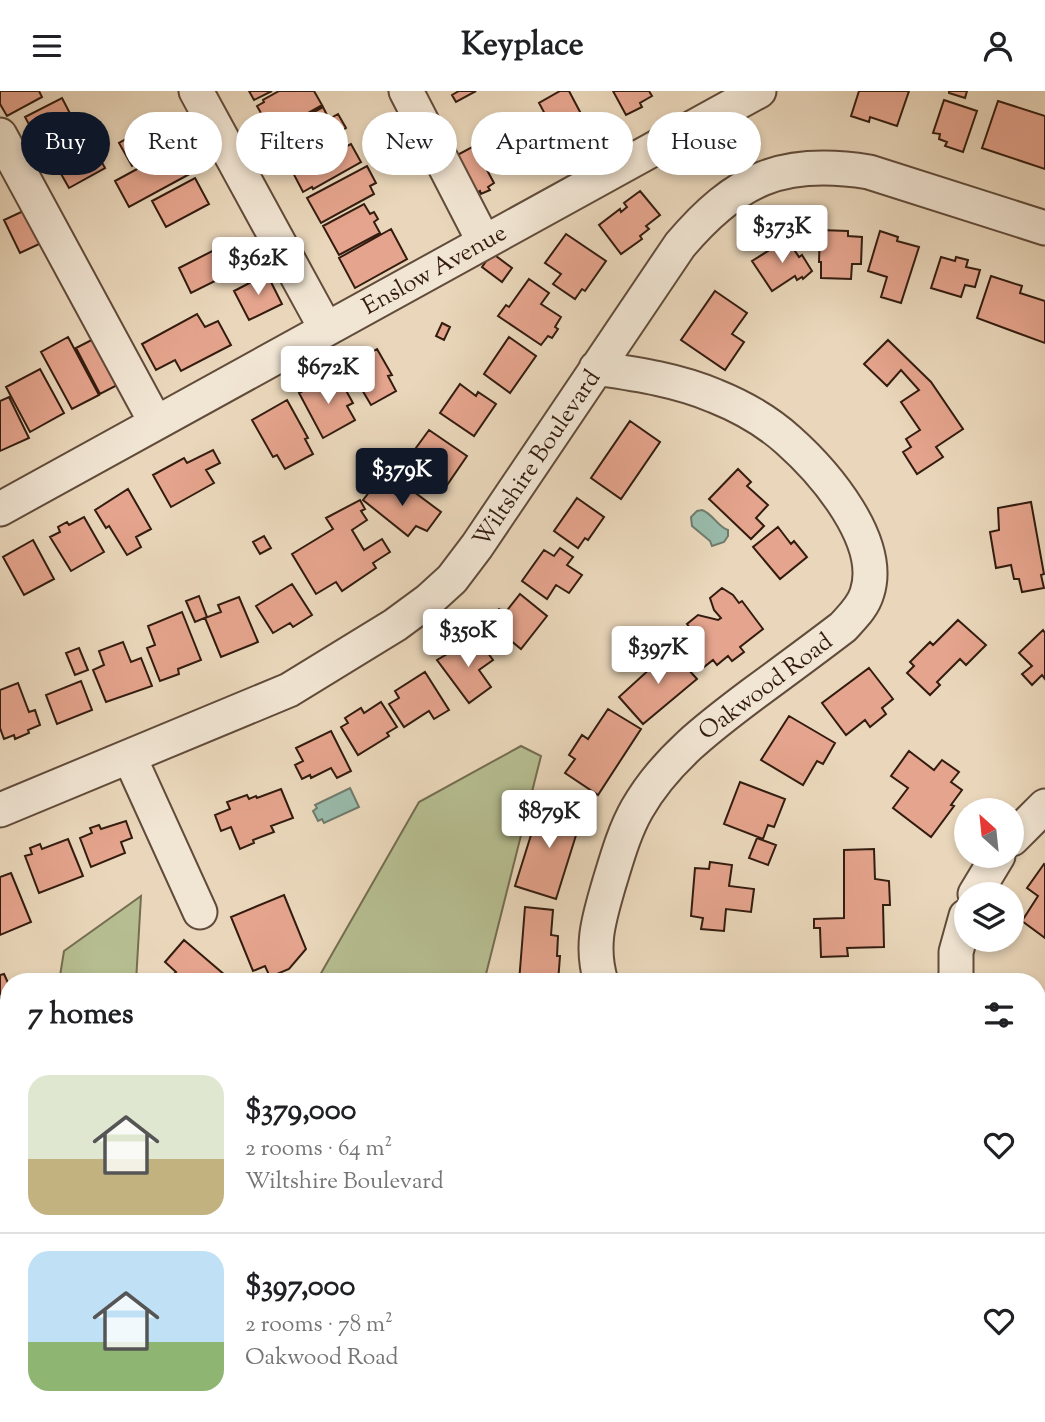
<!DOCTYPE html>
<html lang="en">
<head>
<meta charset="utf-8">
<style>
	:root { --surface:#fff; --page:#f6f6f6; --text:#202124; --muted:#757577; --line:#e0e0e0; --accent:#111827 }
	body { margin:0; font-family:"Sorts Mill Goudy",serif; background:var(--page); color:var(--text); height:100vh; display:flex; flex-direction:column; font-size:26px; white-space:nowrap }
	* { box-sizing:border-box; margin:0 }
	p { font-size:23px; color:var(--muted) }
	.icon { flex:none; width:38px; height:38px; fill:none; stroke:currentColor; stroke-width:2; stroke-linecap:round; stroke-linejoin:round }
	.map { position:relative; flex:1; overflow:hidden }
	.details { position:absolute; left:0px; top:882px; width:1046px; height:450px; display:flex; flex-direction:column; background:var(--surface); border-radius:28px 28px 0 0; box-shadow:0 4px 10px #0003 }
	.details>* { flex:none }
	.banner { position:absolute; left:21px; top:21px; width:1004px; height:63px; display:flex; gap:14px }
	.needle { width:46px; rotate:333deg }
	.buttons { position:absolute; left:954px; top:707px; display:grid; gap:14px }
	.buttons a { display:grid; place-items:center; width:70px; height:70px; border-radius:50%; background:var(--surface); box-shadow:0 4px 10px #0003; font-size:35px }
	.price { position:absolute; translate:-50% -60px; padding:0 16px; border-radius:7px; background:#fff; color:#222; font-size:23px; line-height:46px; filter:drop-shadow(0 2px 4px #0008) }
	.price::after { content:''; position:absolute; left:50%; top:42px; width:21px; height:16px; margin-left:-10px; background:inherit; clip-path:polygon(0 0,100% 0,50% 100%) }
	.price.selected { background:var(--accent); color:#fff }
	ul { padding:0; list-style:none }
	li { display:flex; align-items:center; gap:21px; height:175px; padding:0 28px }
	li+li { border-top:2px solid var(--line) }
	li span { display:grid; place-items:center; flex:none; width:196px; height:140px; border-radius:21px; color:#555 }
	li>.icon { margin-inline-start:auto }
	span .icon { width:84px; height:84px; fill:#fffc; stroke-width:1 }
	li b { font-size:30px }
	h2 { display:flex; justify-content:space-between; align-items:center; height:84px; padding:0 28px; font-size:30px }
	.tag { padding:0 24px; border-radius:32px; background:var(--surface); box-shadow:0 4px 10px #0003; font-size:24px; line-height:63px }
	.tag.selected { background:var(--accent); color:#fff }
	header { display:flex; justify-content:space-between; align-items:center; height:91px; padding:0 28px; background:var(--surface); font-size:32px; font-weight:700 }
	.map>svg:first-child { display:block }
	.green { fill:#b6be91; stroke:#746d50; stroke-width:2 }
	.water { fill:#99baaa; stroke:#707b6c; stroke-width:2 }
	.building { fill:#e5a48d; stroke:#331c0f; stroke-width:2 }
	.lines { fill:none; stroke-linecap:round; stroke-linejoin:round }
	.minor-casing { stroke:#614b3a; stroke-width:37 }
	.minor { stroke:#f1e5d3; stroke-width:33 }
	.labels { text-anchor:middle; stroke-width:6; stroke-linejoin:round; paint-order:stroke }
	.street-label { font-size:24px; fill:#331c0f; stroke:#f1e5d3 }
</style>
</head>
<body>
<header><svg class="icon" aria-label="menu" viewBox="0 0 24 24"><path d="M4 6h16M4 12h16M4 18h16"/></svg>Keyplace<svg class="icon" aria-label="person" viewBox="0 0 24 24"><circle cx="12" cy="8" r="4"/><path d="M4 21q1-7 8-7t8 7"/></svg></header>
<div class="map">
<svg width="1045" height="1331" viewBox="0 0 1045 1331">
	<rect width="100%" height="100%" fill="#ead7bb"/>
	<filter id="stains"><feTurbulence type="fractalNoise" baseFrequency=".00286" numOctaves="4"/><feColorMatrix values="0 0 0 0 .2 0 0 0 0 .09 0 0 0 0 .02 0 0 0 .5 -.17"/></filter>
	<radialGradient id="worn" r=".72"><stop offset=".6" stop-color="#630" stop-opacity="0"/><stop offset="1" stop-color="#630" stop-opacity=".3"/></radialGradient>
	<path class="green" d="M521 655 541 665 484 891H316L419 711Z
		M141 805 136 891H59L64 860Z
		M1045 1275V1321L1028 1331H941L956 1323H1038V1279Z
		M27 1323H48L69 1331H0V1327Z
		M433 1323H477L482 1331H434Z"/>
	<path class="water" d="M702 419C713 423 718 436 728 439V445L724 451 712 455 710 450 692 435 691 426 697 420Z
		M350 697 359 716 324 732 322 728 318 730 313 720 317 717 315 714Z"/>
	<path class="building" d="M0 0H39L42 6 7 25 0 13Z
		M249 0H272L254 9Z
		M279 0H314L322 14 279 38 277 34 270 38 257 15 264 11 263 9Z
		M459 0H476L456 11 452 4Z
		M560 0H569L588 36 583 39 585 42 575 48 573 44 560 51 539 12Z
		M613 0H649L652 5 640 12 642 16 626 24Z
		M859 0H909L897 35 870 26 869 31 851 25Z
		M949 0H967L965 7 949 2Z
		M62 7 76 34 40 54 25 26Z
		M944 9 977 20 963 61 945 55 947 51 939 48 940 43 933 42Z
		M998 10 1045 25V78L982 57Z
		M323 16 329 28 338 23 346 37 337 43 338 45 287 73 272 44Z
		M164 27 176 50 132 75 119 52Z
		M340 47 345 56 351 53 361 71 313 98 312 96 303 101 290 76 298 72 297 70Z
		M378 51 382 60 373 65 368 56Z
		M183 53 197 79 129 116 115 90Z
		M474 55 494 92 488 96 490 99 481 103 480 100 469 106 448 69Z
		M96 60 105 77 69 97 60 81Z
		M367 75 376 92 370 95 374 103 321 132 307 107Z
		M195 87 209 113 166 136 152 110Z
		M640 100 660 124 646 135 649 138 640 145 642 148 621 163 599 134 620 118 621 121 627 116 624 112Z
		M364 113 370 123 374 121 378 128 374 131 380 142 339 164 323 135Z
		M34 115 50 148 20 162 4 129Z
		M391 138 407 168 355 197 339 167Z
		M820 139 848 140V145L862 146 861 173H852L851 188 821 187V171H819Z
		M880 140 898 146 897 150 919 156 901 212 881 206 887 186 868 180Z
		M566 143 606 170 585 200 582 198 575 208 553 193 561 183 545 172Z
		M238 147 251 172 191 202 179 177Z
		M787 148 799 166 802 164 812 180 803 188 802 186 797 189 795 185 772 200 752 170Z
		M492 162 512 177 502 191 482 176Z
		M941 166 955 170 956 166 968 169 966 176 980 179 975 196 965 194 961 206 931 197Z
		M267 183 282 213 249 229 234 200Z
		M991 185 1022 195 1020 202 1045 210V252L977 227Z
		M529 188 549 202 541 213 561 226 555 236 558 238 552 247 548 245 541 254 498 225 506 214 509 216Z
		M715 200 747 222 732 243 744 251 725 279 681 249Z
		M197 223 205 236 218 230 231 254 181 280 175 269 156 279 142 253Z
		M442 232 450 236 444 249 436 245Z
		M105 242 129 288 100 303 76 257Z
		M68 246 99 304 72 318 41 261Z
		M509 246 536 265 510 302 484 283Z
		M888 249 931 291 963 338 936 356 943 366 917 383 903 361 911 356 906 348 920 339 901 311 919 299 901 279 887 295 864 273Z
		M377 258 392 284 388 285 396 300 371 314 348 275Z
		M40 278 64 322 30 341 6 296Z
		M332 284 339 296 343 294 353 312 347 315 355 329 323 347 299 302Z
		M460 293 476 305 478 301 496 313 474 345 440 322Z
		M9 306 29 347 0 360V310Z
		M287 309 308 347 305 348 313 363 285 378 277 364 273 366 252 329Z
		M630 330 660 351 621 408 591 387Z
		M429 339 467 365 445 397 422 380 429 371 413 361Z
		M213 359 220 372 206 379 214 392 171 416 153 384 184 367 187 372Z
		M738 378 751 391 747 395 768 414 756 427 764 435 751 448 709 408Z
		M378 390 398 405 406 395 441 421 427 440 416 435 408 445 363 409Z
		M128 398 151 438 136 446 141 456 127 464 109 435 106 437 95 419Z
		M577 407 604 426 588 449 585 447 578 457 554 440Z
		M360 409 365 418 361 420 367 429 352 439 364 459 382 448 390 461 373 472 376 477 342 500 336 491 316 503 292 463 333 438 326 427Z
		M1031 411 1044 483 1041 484 1044 497 1022 501 1019 488H1014L1011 474 996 477 990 441 999 439 998 417Z
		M84 426 104 461 71 480 50 446 60 441 58 436 67 431 69 434Z
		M778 436 791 453 794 450 807 466 780 488 753 456Z
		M264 445 271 457 260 463 253 451Z
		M33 449 54 488 24 504 3 466Z
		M560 457 573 466 567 474 582 484 569 502 556 494 547 508 522 490 544 459 554 465Z
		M292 493 312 524 293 536 290 532 273 542 256 515Z
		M722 497 733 504 739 512 742 510 763 538 740 556 744 561 732 570 728 565 717 574 713 569 704 576 686 553 696 545 687 533 698 524 718 529 721 527 714 519 710 507Z
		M520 503 547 525 521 558 488 531 499 518 505 522Z
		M199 505 207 526 195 531 186 510Z
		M239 506 258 551 221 566 205 527 221 521 218 514Z
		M182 521 201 569 178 578 179 583 160 590 147 557 155 554 148 535Z
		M958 529 986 554 966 574 960 568 937 591 940 594 930 604 907 582 914 575 910 571 930 551 933 554Z
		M1043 539 1045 542V588L1042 584 1032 594 1022 583 1032 575 1019 562Z
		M479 550 493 569 479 579 491 596 469 612 437 569 466 552 469 557Z
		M123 551 131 571 141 567 152 595 106 611 93 579 104 574 99 560Z
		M668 556 697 588 643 633 619 606 652 576 649 573Z
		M79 557 88 579 75 584 66 562Z
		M869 577 893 608 882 617 886 623 870 636 865 629 846 644 822 612Z
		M425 581 449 619 434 628 429 620 404 636 389 613 399 607 395 600Z
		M81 590 92 619 57 633 46 604Z
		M18 592 29 621 35 619 40 634 28 639 29 642 15 648 14 644 4 648 0 637V599Z
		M381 611 397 636 387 642 389 645 358 664 341 636 348 632 345 627 361 617 364 622Z
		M608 618 641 638 598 704 565 682 575 668 569 664 582 644 588 648Z
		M789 625 835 652 823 673 817 670 803 694 761 669Z
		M331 640 351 680 337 687 331 677 311 687 310 684 302 688 295 674 303 670 296 657Z
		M909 660 934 679 942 669 959 681 951 691 962 699 951 714 954 715 931 746 893 717 908 697 891 685Z
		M740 691 785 708 774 736 768 734 763 748 724 733Z
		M281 698 293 727 271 735 274 741 253 749 254 752 240 758 231 736 221 740 215 724 230 718 227 711 247 704 249 708 256 705 257 707Z
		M542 709 583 722 556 808 515 795Z
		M126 730 132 747 121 751 125 762 91 776 80 747 92 742 90 737 99 734 101 738Z
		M757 747 776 754 768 774 749 767Z
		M68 748 83 785 39 802 25 765 32 763 30 757 40 753 42 758Z
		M874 758 875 788 889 790 890 814H883L884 856 847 857 848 865 821 866 820 837H814V828L844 827V759Z
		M710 771 732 774 729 795 754 798 751 821 726 818 724 840 701 838 703 827 691 825 695 777 709 778Z
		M1044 773 1045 774V847L1022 830 1038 805 1027 797Z
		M11 782 31 831 0 844V786Z
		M284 804 306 858 289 878 270 886 265 875 253 880 231 826Z
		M525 816 553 819 551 844 558 845 557 865H560L558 891H519Z
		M184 849 233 891 168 889 176 881 165 871Z
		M4 883 9 894V914L0 917V884Z
		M1044 968 1045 987 1038 990V970Z
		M1045 1001V1039L1038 1041V1003Z
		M1045 1067V1091L1038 1069Z
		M1040 1185 1045 1188V1207L1038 1203Z
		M247 1323 252 1331H233L246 1323Z
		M573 1323H605L616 1331H567Z
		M773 1323H792L793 1331H732L731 1328Z
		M808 1323H889L891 1331H811Z"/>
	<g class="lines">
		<defs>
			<path id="minor" d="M196 0 326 238
				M406 0 484 151
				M0 44 156 332
				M596 277C636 283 678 289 715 305 740 315 768 331 788 349 824 381 884 450 867 502 863 516 852 526 843 536 813 559 783 581 753 603 709 636 665 669 637 718 624 741 617 767 609 793 599 828 590 854 601 891
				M0 418 759 0
				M130 667 200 821
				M0 719 289 599 395 534 429 509 452 488 477 455 680 154C736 88 782 67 869 81L1045 137
				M1012 748 1045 715
				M975 803 998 765
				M956 891V861L966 825
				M0 1133 9 1148
				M292 1323 295 1331"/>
		</defs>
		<use href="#minor" class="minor-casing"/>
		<use href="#minor" class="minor"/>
	</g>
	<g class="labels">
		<g class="street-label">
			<text transform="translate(434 178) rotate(-29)" y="8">Enslow Avenue</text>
			<text transform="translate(536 367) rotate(-56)" y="8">Wiltshire Boulevard</text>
			<text transform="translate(765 595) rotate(-37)" y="8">Oakwood Road</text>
		</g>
	</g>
	<rect width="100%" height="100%" filter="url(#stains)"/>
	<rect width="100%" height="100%" fill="url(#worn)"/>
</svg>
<div class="buttons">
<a><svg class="needle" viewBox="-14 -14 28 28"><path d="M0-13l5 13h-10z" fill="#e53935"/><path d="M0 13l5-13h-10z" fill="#757577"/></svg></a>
<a><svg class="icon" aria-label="layers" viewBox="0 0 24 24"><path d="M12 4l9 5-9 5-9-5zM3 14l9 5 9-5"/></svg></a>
</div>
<b class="price" style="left:782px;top:174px">$373K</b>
<b class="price" style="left:258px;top:206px">$362K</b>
<b class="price" style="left:328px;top:315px">$672K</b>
<b class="price selected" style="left:402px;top:417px">$379K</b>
<b class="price" style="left:468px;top:578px">$350K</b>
<b class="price" style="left:658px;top:595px">$397K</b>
<b class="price" style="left:549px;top:759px">$879K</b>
<div class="banner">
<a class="tag selected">Buy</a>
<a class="tag">Rent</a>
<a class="tag">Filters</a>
<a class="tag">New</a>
<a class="tag">Apartment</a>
<a class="tag">House</a>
</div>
<section class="details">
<h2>7 homes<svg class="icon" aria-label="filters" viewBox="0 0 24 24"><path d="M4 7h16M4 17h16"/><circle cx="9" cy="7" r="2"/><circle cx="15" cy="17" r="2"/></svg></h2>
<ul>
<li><span style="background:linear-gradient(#dfe7d0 60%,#c2b280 0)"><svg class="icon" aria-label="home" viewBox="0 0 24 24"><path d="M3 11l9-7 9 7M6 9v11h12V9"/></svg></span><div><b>$379,000</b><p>2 rooms · 64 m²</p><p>Wiltshire Boulevard</p></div><svg class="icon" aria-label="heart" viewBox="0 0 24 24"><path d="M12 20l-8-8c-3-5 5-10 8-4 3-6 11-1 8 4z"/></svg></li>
<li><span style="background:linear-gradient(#bfe0f5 65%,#8fb573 0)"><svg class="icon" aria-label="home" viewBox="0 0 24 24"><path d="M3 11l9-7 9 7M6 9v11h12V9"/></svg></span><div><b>$397,000</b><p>2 rooms · 78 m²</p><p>Oakwood Road</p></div><svg class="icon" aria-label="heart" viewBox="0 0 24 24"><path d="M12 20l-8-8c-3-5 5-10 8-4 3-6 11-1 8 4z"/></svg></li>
</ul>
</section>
</div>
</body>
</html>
